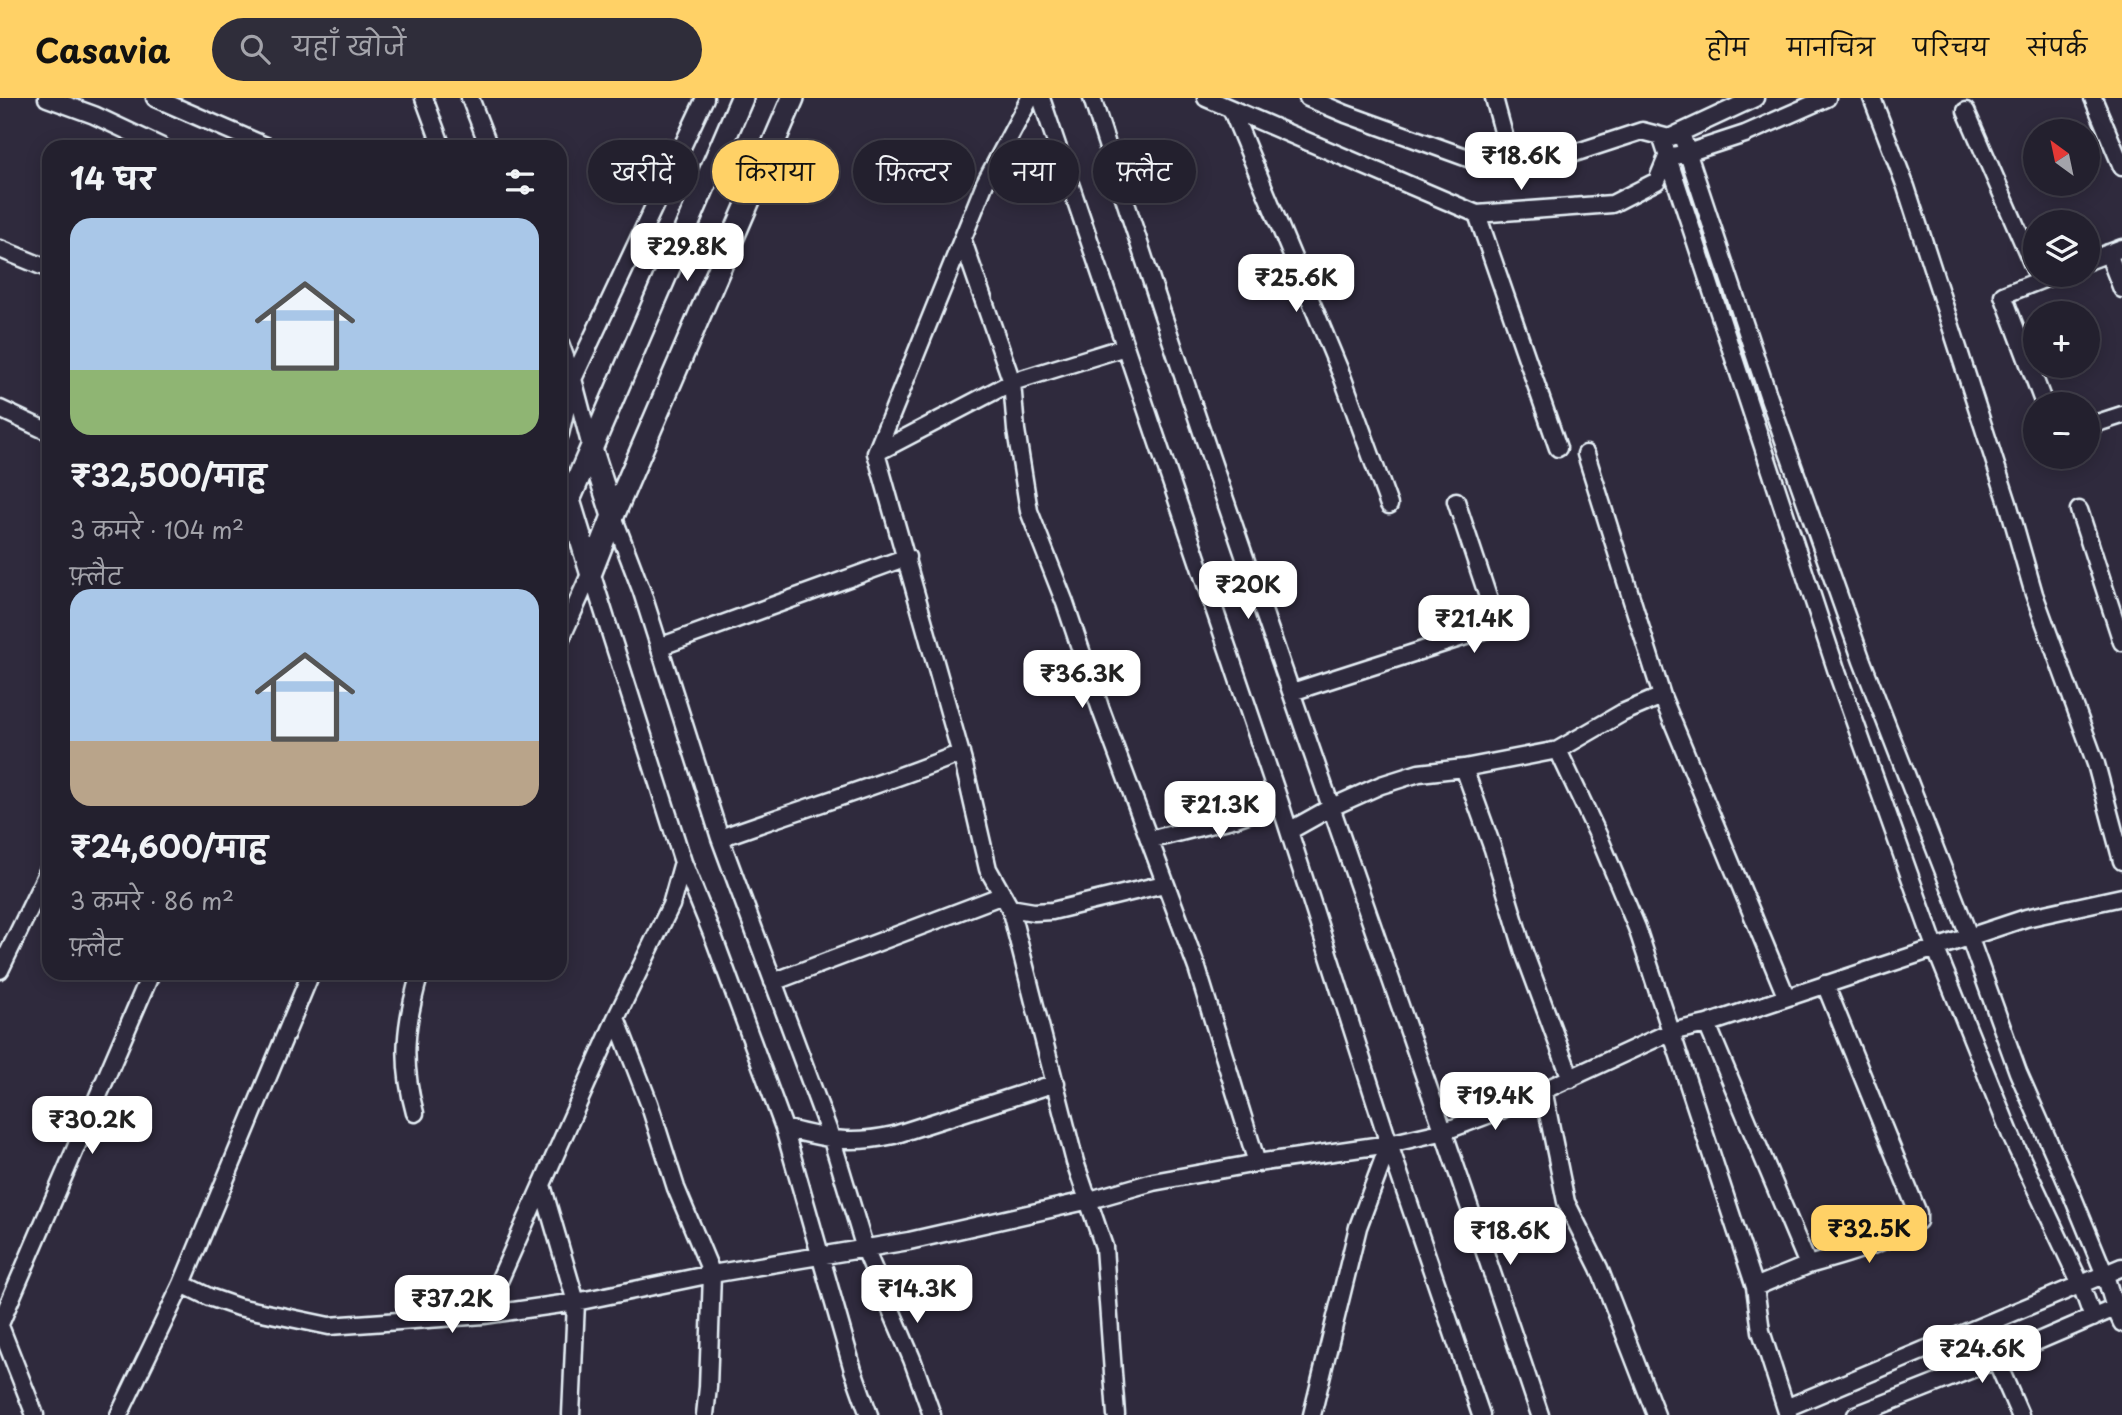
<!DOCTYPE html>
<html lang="hi">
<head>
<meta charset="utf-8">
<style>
	:root { --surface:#23202e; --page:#2f2d3a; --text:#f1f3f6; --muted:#a3a3aa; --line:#403e4a; --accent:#ffd166 }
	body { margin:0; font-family:"Playpen Sans","Playpen Sans Deva",sans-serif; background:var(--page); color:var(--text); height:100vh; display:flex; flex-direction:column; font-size:26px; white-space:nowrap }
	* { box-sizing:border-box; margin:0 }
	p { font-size:23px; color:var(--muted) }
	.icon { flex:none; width:38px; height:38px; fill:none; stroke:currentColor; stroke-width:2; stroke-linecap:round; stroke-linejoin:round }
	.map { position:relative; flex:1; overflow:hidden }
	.panel { position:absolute; left:42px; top:42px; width:525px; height:840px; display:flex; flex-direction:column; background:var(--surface); border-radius:21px; box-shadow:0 4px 18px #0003,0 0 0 2px var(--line) }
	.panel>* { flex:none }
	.banner { position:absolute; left:588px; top:42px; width:665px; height:63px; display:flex; gap:14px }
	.needle { width:46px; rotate:327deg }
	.tools { position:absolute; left:2023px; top:21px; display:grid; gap:14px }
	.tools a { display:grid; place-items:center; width:77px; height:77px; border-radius:50%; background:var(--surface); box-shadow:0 4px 18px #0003,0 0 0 2px var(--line); font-size:35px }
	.price { position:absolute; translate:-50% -60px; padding:0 16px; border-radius:14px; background:#fff; color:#222; font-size:23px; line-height:46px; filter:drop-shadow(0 2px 4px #0008) }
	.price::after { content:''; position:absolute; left:50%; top:42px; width:21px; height:16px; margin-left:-10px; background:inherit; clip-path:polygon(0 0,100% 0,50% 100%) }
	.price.active { background:var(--accent); color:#111 }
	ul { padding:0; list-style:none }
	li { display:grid; align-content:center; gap:14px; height:371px; padding:0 28px }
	li span { display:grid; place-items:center; height:217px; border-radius:21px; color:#555 }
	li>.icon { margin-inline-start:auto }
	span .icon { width:126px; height:126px; fill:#fffc; stroke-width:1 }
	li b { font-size:30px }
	h2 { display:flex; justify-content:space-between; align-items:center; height:84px; padding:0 28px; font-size:30px }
	.tag { padding:0 24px; border-radius:32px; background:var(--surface); box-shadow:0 4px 18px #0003,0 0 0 2px var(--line); font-size:24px; line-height:63px }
	.tag.active { background:var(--accent); color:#111 }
	header { display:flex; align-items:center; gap:42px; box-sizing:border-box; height:98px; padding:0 35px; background:var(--accent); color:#111 }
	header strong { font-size:33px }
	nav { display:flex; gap:38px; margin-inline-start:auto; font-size:24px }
	.search { width:490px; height:63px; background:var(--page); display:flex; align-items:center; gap:18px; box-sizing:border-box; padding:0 24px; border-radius:38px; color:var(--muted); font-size:26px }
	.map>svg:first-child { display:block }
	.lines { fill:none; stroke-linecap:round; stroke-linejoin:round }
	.minor-casing { stroke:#e8f1f8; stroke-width:21 }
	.tertiary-casing { stroke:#e8f1f8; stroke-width:26 }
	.minor { stroke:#2f2a3d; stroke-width:16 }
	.tertiary { stroke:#2f2a3d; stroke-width:21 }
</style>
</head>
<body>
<header>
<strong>Casavia</strong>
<div class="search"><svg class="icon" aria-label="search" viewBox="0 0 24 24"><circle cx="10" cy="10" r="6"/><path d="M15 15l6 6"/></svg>यहाँ खोजें</div>
<nav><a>होम</a><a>मानचित्र</a><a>परिचय</a><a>संपर्क</a></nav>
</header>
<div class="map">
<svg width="2122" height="1317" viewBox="0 0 2122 1317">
	<rect width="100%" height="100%" fill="#2f2a3d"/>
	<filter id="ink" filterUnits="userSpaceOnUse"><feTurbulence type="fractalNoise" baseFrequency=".0143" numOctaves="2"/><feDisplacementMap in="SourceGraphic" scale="14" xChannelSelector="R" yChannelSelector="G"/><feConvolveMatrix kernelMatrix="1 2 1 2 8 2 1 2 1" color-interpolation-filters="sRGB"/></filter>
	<g filter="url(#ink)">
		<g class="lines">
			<defs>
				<path id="minor" d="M47 0 94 17 162 49
					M155 0 268 49
					M424 0 442 49
					M470 0 489 49
					M1030 0 985 85 876 355 964 667 988 771 1010 810 1075 1064 1104 1149 1116 1317
					M1041 0 1280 705 1389 1046 1481 1317
					M1092 0C1233 442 1393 877 1540 1317
					M1206 0 1477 116 1612 106 1657 83 1667 59 1687 55 1745 36 1827 0
					M1308 0 1346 16 1479 64 1512 67 1547 64 1642 33 1669 40 1755 0
					M1494 0 1512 67
					M1872 0 1906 89 2008 405 2034 496 2096 666 2122 763
					M2093 0 2122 69
					M1232 13 1342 278 1389 407
					M1966 13 2035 172
					M1681 35 1769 300 1862 563 1969 838 2018 974 2070 1092 2105 1177 2115 1210
					M1661 38 1837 574 1935 849 2012 1040 2081 1187 2093 1220
					M1477 116 1558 350
					M963 143 1012 284 1016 332 1029 413 1065 505 1101 612 1197 870 1257 1065
					M0 151 49 171
					M2108 155 2122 191
					M2088 163 2122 150
					M560 245 573 281 592 353
					M2044 306 2003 197 2054 177
					M0 311 49 334
					M2088 328 2122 317
					M560 336 573 281 705 0
					M876 355 1012 284 1125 249
					M1586 356 1662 598
					M560 374 569 402 560 424
					M2079 412 2122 544
					M613 418 642 494 720 740 832 1042 865 1151 912 1261 932 1317
					M591 474 683 764 715 843 784 1030 853 1272 869 1317
					M560 543 591 474
					M659 549 907 459
					M1292 594 1488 531 1492 523 1489 502 1456 403
					M1558 652 1599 739 1637 830 1755 1189 1761 1233 1788 1317
					M1464 670 1493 751 1524 854 1571 981
					M1289 733 1332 709 1381 687 1419 675 1464 670 1558 652 1622 615 1662 598 1786 898
					M720 740C800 711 882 687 961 655
					M1149 742 1236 720 1280 705
					M683 764 671 807 616 920 649 1005 676 1090 712 1176 708 1289 705 1317
					M1010 810 1034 814 1052 813 1164 786
					M0 872 49 771
					M773 884 1003 797
					M1707 926 1808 1167C1844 1157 1887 1146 1918 1123V1115L1825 886
					M1543 991 1566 1104 1599 1170 1656 1317
					M415 1015C401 964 405 926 420 875
					M784 1030C827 1041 849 1047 894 1037L1056 985
					M542 1087 576 1204 571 1317
					M182 1186 311 875
					M1755 1189 1808 1167
					M484 1217 616 920
					M0 1226 151 875
					M0 1228 35 1317
					M1996 1262 2020 1317
					M1786 1310 2122 1169
					M119 1317 182 1186 209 1199 238 1209 329 1228 484 1217 576 1204 712 1176 909 1143 1090 1102 1153 1084 1257 1065 1389 1046 1445 1033 1501 1012 1670 934 1707 926 2026 820 2122 799
					M1312 1317 1358 1129 1389 1046
					M1856 1317 1980 1268 2115 1210 2122 1225"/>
				<path id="tertiary" d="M592 353 613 418
					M591 474 613 418 793 0
					M591 474 569 402 742 0"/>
			</defs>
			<use href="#minor" class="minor-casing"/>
			<use href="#tertiary" class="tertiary-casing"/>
			<use href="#minor" class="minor"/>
			<use href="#tertiary" class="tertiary"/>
		</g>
	</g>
</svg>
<div class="tools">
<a><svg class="needle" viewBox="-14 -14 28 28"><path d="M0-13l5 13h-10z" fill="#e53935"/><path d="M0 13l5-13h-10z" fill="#a3a3aa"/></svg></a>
<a><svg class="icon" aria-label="layers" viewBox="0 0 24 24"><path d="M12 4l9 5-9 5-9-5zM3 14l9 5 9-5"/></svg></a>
<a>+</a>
<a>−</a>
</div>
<b class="price" style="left:1521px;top:94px">₹18.6K</b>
<b class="price" style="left:687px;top:185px">₹29.8K</b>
<b class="price" style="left:1296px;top:216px">₹25.6K</b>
<b class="price" style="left:1248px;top:523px">₹20K</b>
<b class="price" style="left:1474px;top:557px">₹21.4K</b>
<b class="price" style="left:1082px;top:612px">₹36.3K</b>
<b class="price" style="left:1220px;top:743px">₹21.3K</b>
<b class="price" style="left:1495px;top:1034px">₹19.4K</b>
<b class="price" style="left:92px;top:1058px">₹30.2K</b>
<b class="price active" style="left:1869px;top:1167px">₹32.5K</b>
<b class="price" style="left:1510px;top:1169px">₹18.6K</b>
<b class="price" style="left:917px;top:1227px">₹14.3K</b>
<b class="price" style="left:452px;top:1237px">₹37.2K</b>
<b class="price" style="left:1982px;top:1287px">₹24.6K</b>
<div class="banner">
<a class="tag">खरीदें</a>
<a class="tag active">किराया</a>
<a class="tag">फ़िल्टर</a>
<a class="tag">नया</a>
<a class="tag">फ़्लैट</a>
</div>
<section class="panel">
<h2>14 घर<svg class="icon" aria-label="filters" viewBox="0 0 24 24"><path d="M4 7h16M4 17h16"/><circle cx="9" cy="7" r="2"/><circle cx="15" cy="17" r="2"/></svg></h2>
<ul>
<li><span style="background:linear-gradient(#a9c7e8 70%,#8fb573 0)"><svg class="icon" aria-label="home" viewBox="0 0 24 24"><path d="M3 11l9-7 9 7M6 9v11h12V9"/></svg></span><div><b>₹32,500/माह</b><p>3 कमरे · 104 m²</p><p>फ़्लैट</p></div></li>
<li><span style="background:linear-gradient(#a9c7e8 70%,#b9a48a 0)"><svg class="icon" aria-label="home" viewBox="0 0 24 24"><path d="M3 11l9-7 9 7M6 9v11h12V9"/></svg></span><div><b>₹24,600/माह</b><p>3 कमरे · 86 m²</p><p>फ़्लैट</p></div></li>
</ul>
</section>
</div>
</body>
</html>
